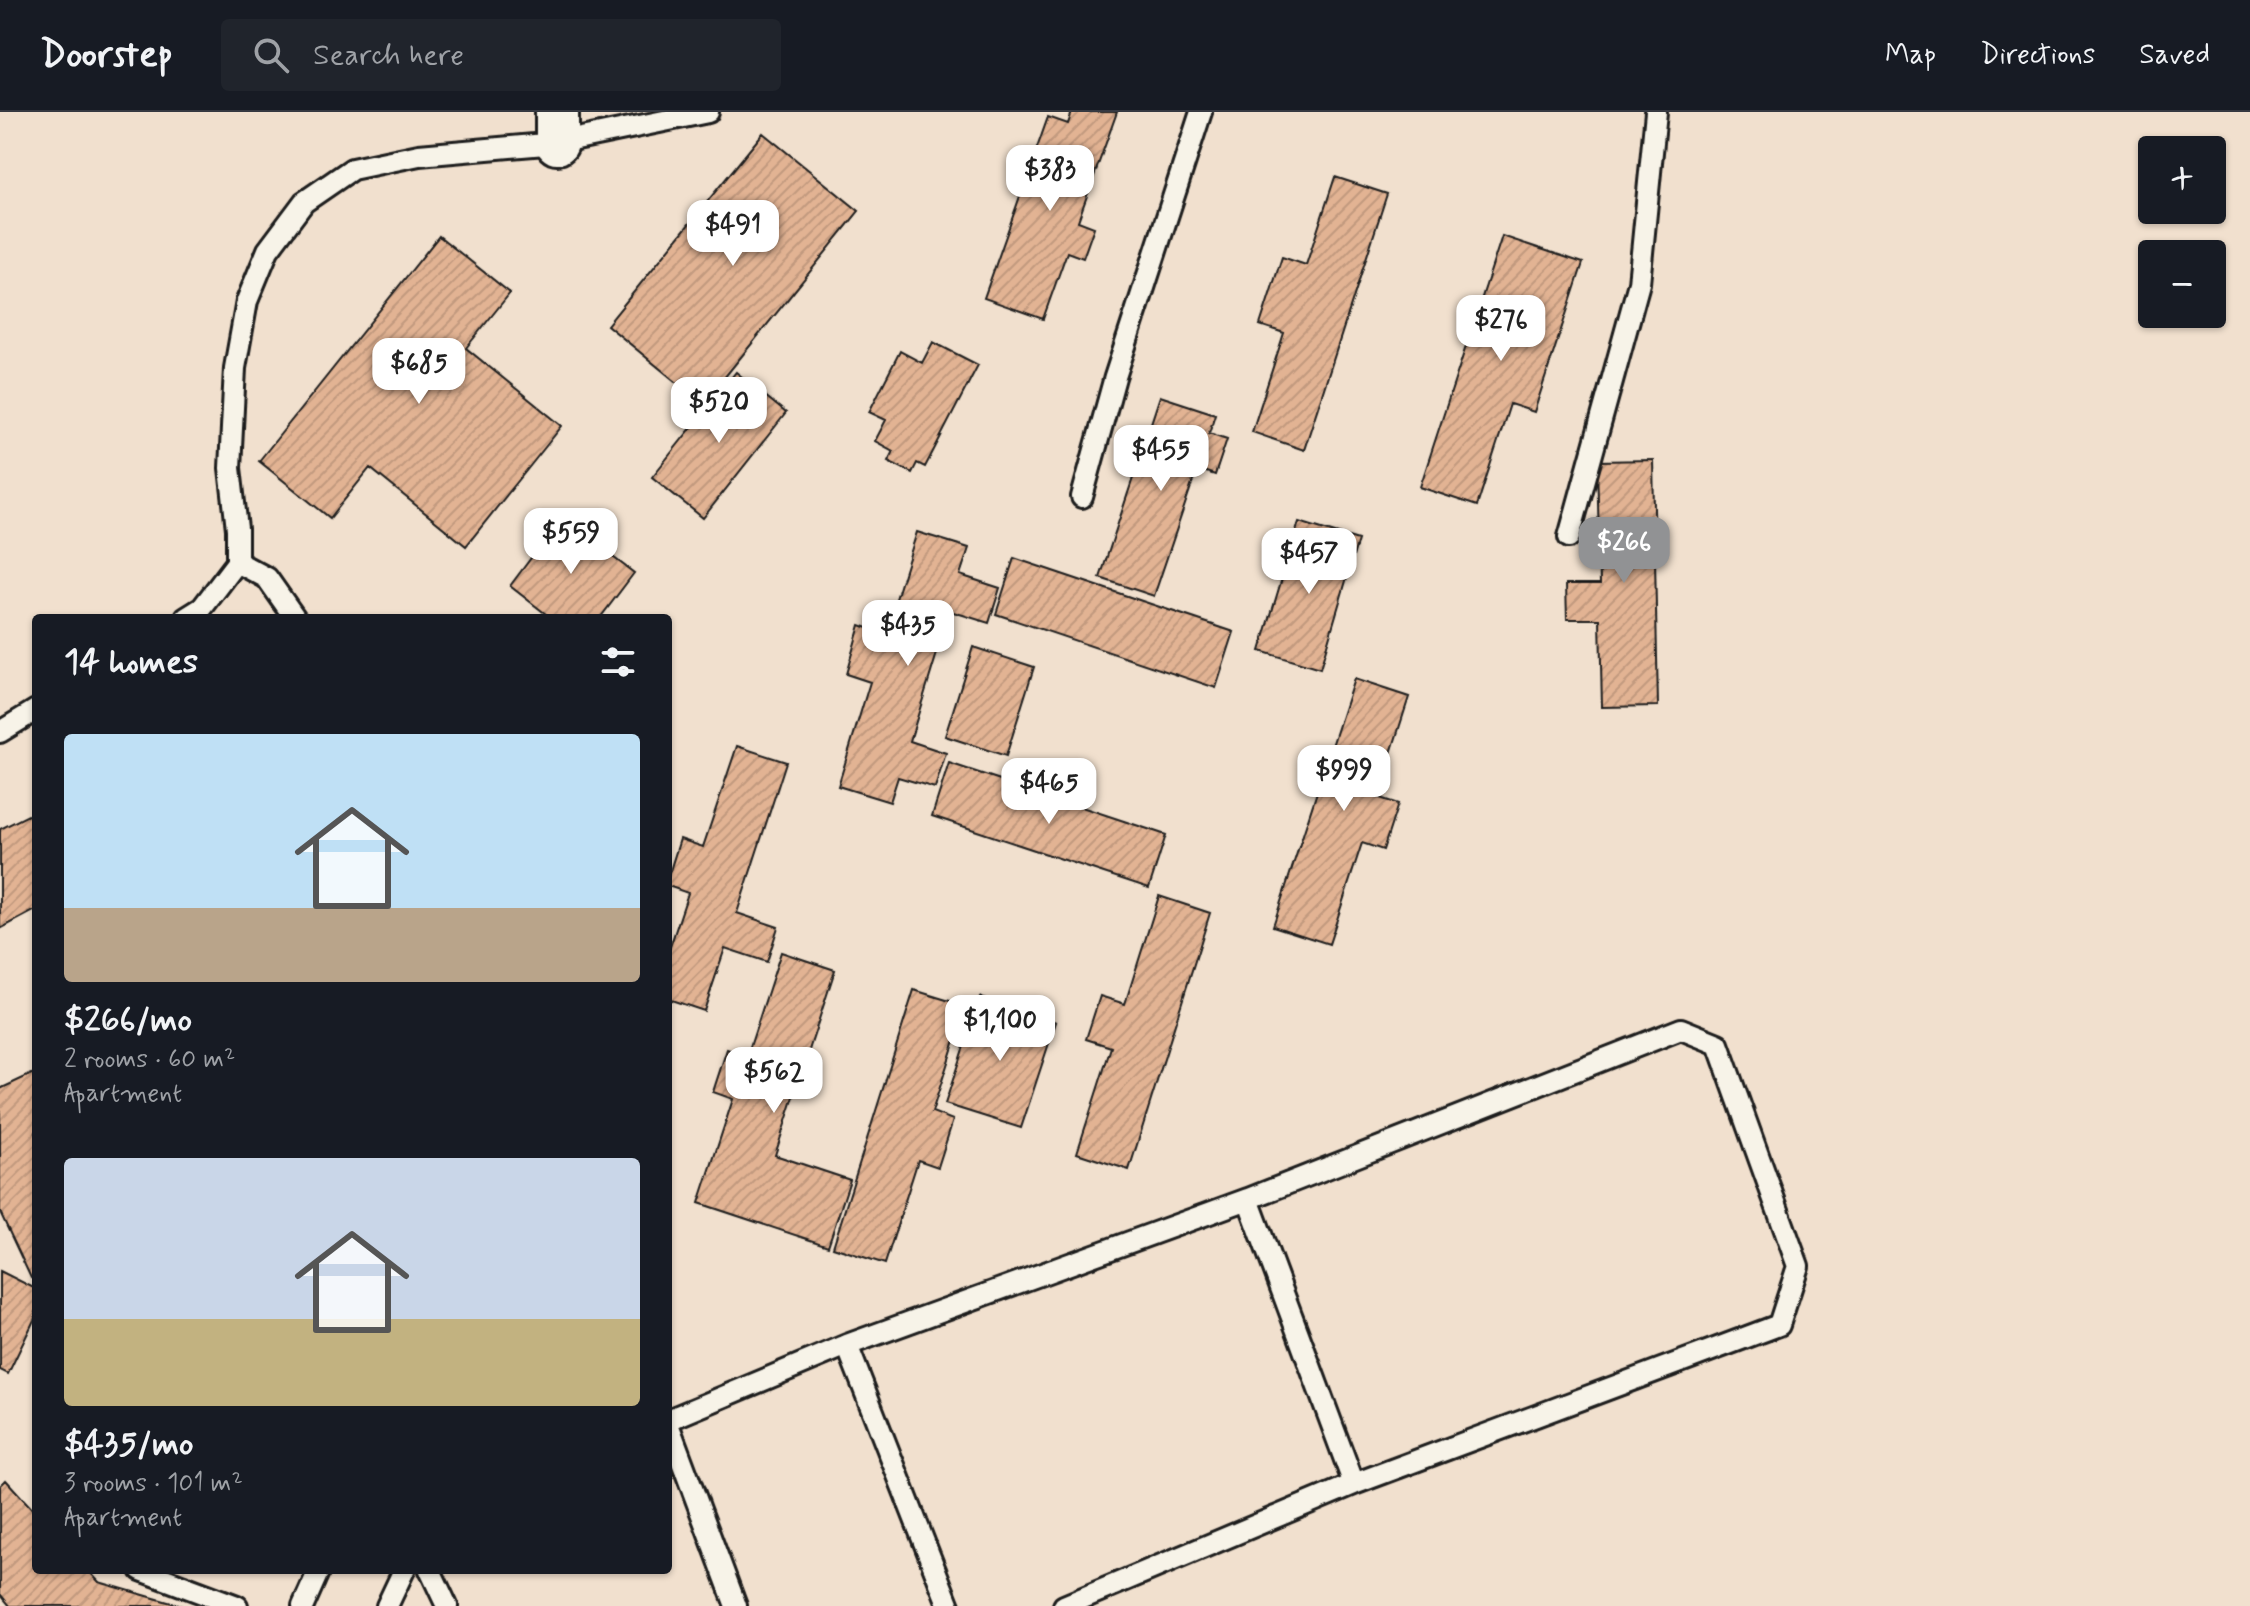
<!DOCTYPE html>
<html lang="en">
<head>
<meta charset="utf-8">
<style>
	:root { --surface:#171b24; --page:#20242c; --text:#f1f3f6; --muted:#9ea1a6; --line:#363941; --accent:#919294 }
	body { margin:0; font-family:Mynerve,sans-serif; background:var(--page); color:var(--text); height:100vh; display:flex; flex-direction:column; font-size:30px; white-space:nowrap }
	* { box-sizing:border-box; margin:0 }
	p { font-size:26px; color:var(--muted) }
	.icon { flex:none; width:44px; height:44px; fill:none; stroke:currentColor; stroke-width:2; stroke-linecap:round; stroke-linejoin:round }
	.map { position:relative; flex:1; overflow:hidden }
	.drawer { position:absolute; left:32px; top:502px; width:640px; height:960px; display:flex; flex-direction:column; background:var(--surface); border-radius:8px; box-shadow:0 2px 6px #0004 }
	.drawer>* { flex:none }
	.tools { position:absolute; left:2138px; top:24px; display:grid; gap:16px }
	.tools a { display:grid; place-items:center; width:88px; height:88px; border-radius:8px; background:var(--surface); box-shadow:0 2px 6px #0004; font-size:40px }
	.price { position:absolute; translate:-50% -68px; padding:0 18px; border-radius:16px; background:#fff; color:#222; font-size:26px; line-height:52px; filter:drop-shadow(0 2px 4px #0008) }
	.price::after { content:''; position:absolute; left:50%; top:48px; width:24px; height:18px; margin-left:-12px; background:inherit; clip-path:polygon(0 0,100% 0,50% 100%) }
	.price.selected { background:var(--accent); color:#fff }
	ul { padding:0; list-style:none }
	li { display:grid; align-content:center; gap:16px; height:424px; padding:0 32px }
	li span { display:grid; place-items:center; height:248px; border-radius:8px; color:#555 }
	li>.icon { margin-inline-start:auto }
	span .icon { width:144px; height:144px; fill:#fffc; stroke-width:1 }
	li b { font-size:34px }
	h2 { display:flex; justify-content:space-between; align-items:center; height:96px; padding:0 32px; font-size:34px }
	header { display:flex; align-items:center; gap:48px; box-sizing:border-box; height:112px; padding:0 40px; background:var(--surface); border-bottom:2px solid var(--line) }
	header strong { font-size:38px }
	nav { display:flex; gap:44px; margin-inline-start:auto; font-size:28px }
	.search { width:560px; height:72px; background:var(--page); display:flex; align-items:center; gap:20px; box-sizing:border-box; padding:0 28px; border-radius:8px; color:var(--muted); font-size:30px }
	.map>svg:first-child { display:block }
	.building { fill:url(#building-hatch); stroke:#1c1c1c; stroke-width:2 }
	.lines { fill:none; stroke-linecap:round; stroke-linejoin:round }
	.service-casing { stroke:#1c1c1c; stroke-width:26 }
	.minor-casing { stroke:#1c1c1c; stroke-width:48 }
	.service { stroke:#f7f3e8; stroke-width:20 }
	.minor { stroke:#f7f3e8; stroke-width:42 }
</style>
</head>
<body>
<header>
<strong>Doorstep</strong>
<div class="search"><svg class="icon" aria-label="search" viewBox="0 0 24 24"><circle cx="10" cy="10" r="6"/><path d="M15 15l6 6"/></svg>Search here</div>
<nav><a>Map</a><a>Directions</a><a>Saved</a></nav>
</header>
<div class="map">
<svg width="2250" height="1494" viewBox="0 0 2250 1494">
	<defs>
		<pattern id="building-hatch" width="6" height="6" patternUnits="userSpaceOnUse" patternTransform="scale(2)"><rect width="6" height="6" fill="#e2b393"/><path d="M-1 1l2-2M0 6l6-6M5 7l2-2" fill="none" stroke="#c1997e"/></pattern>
	</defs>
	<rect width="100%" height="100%" fill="#f1e0ce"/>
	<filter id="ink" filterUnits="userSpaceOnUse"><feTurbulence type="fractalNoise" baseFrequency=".0125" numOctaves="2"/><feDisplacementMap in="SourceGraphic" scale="16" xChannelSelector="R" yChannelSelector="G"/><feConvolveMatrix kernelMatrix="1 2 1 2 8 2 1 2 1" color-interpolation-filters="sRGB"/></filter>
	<g filter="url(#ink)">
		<path class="building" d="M1072 0H1117L1078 109 1094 115 1083 146 1067 140 1043 207 984 186 1048 5 1068 12Z
			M763 21 859 99 703 292 607 213Z
			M1335 65 1387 82 1304 338 1252 320 1284 221 1260 213 1282 145 1306 153Z
			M439 124 510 181 466 236 562 314 466 434 370 356 330 406 259 349Z
			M1502 124 1583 151 1534 300 1510 292 1477 394 1420 375Z
			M933 230 978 253 925 355 917 351 912 361 888 349 893 339 875 329 886 308 869 300 900 239 922 251Z
			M736 260 786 301 703 406 652 365Z
			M1160 284 1215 302 1209 321 1227 327 1215 363 1197 357 1154 484 1100 466Z
			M1653 348 1658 594 1602 595 1600 507H1567L1566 472H1600L1597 349Z
			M561 406 634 461 600 506H551L510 474Z
			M1299 410 1358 428 1320 557 1260 539Z
			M917 420 969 436 960 463 1000 476 989 511 950 499 910 629 946 641 935 676 898 665 890 690 838 674 870 570 846 562 860 513 885 522Z
			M1014 446 1234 520 1216 576 996 502Z
			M973 535 1034 555 1006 644 945 624Z
			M1354 567 1409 585 1377 685 1398 692 1383 738 1362 731 1329 832 1273 814Z
			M737 634 786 650 737 801 778 815 767 850 725 836 704 899 668 887V841L688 781 668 774V765L680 727 703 735Z
			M949 651 1166 723 1149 776 932 704Z
			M36 699V798L0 817V717Z
			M1159 784 1210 801 1129 1058 1077 1041 1111 935 1086 927 1100 884 1125 892Z
			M781 840 835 858 775 1043 850 1068 828 1134 699 1091 733 987 713 980 727 937 747 944Z
			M914 878 966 894 932 1000 953 1008 938 1055 918 1048 885 1152 833 1135Z
			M980 885 1056 910 1021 1016 945 992Z
			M36 960V1163L31 1166 0 1100V977Z
			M0 1159 36 1177V1204L8 1262 0 1258Z
			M6 1368 36 1401V1458H88L99 1470 182 1494H10L0 1482V1374Z"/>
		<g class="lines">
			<defs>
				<path id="service" d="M1082 385 1115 265 1201 0
					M1569 425 1639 171 1656 0
					M237 450 267 466 295 506
					M186 506 202 496 237 450V417L230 356 235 256 247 189 268 138 304 90 352 57 419 43 557 31 708 0
					M0 620 36 598
					M1248 1087 1354 1372
					M847 1233 949 1494
					M668 1308 847 1233 1248 1087 1681 917 1718 932 1798 1154 1779 1213 1354 1372 1064 1494
					M668 1312 736 1494
					M141 1458 237 1494
					M430 1458 447 1494
					M303 1494 319 1458
					M387 1494 404 1458"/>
				<path id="minor" d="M557 31V0"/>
			</defs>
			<use href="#service" class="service-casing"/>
			<use href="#minor" class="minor-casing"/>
			<use href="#service" class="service"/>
			<use href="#minor" class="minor"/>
		</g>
	</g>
</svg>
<div class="tools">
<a>+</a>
<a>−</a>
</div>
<b class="price" style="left:1050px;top:101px">$383</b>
<b class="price" style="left:733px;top:156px">$491</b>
<b class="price" style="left:1501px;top:251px">$276</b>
<b class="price" style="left:419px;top:294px">$685</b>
<b class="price" style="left:719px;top:333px">$520</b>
<b class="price" style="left:1161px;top:381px">$455</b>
<b class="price" style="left:571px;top:464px">$559</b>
<b class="price selected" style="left:1624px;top:473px">$266</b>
<b class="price" style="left:1309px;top:484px">$457</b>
<b class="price" style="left:908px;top:556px">$435</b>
<b class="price" style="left:1344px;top:701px">$999</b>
<b class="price" style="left:1049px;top:714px">$465</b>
<b class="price" style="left:1000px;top:951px">$1,100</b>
<b class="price" style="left:774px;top:1003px">$562</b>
<section class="drawer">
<h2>14 homes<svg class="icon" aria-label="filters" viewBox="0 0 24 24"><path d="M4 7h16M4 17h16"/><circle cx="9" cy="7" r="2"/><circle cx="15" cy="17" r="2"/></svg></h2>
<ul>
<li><span style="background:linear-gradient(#bfe0f5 70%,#b9a48a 0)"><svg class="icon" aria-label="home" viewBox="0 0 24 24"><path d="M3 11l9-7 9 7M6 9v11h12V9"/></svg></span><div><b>$266/mo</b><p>2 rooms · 60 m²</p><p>Apartment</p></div></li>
<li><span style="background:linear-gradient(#c9d6e8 65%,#c2b280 0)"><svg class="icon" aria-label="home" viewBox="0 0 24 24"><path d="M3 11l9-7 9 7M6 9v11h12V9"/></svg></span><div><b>$435/mo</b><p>3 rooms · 101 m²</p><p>Apartment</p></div></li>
</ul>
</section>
</div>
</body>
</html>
